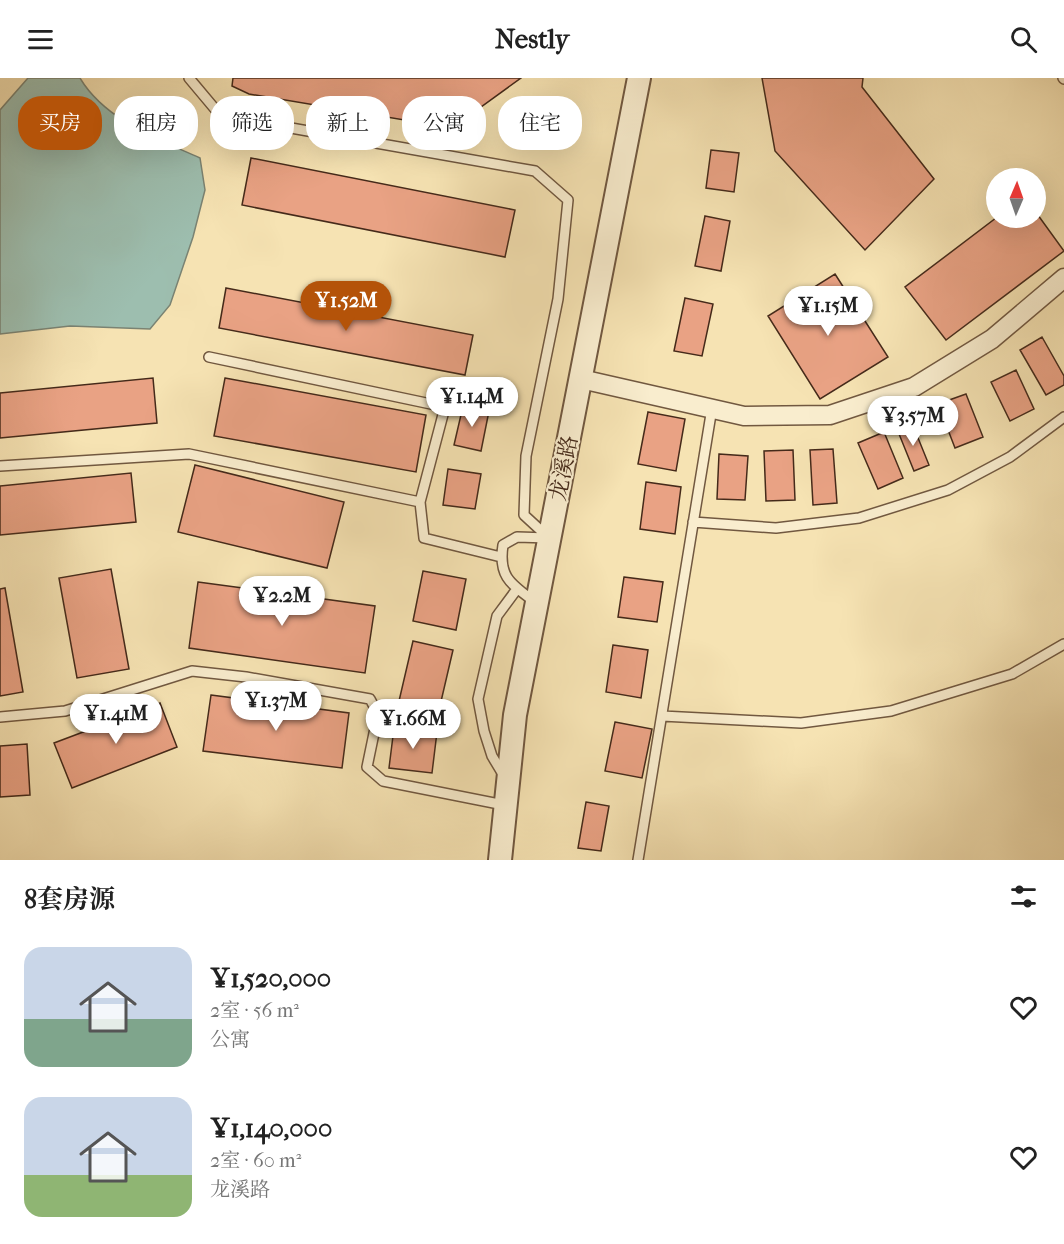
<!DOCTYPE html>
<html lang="zh">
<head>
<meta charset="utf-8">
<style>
	:root { --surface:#fff; --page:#f6f6f6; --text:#222; --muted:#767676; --accent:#b45309 }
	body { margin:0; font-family:"IM FELL French Canon","Noto Serif SC",serif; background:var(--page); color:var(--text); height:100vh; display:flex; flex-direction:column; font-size:22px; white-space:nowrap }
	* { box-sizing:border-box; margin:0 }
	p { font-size:20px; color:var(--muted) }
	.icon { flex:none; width:33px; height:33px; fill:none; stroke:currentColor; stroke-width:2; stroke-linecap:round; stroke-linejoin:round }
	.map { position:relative; height:782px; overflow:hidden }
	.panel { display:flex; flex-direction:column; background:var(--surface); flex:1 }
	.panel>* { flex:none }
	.hud { position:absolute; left:18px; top:18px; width:600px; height:54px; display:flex; gap:12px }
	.needle { width:39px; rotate:2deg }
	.controls { position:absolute; left:986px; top:90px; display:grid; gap:12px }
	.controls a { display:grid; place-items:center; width:60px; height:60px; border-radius:50%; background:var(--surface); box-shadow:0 6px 24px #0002; font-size:30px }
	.price { position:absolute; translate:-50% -51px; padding:0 14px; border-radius:21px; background:#fff; color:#222; font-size:20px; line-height:39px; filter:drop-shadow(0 2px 3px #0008) }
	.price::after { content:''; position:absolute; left:50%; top:36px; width:18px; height:14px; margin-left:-9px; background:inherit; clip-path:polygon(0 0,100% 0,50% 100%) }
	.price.active { background:var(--accent); color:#fff }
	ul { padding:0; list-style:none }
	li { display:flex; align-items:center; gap:18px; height:150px; padding:0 24px }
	li span { display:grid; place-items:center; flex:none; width:168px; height:120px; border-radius:18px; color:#555 }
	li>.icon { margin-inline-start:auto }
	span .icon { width:72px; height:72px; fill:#fffc; stroke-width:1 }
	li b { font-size:26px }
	h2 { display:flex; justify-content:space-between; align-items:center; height:72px; padding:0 24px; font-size:26px }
	.tag { padding:0 21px; border-radius:24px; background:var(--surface); box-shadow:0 6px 24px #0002; font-size:21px; line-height:54px }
	.tag.active { background:var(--accent); color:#fff }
	header { display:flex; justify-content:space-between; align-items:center; height:78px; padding:0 24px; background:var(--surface); font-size:27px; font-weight:800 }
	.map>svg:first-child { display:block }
	.water { fill:#9dbeaf; stroke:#7a8373; stroke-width:1.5 }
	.building { fill:#e9a284; stroke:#452a1a; stroke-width:1.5 }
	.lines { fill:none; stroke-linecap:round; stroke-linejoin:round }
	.service-casing { stroke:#715840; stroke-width:12 }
	.minor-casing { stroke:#715840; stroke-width:21 }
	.tertiary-casing { stroke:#715840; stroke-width:26 }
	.service { stroke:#f9edce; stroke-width:9 }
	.minor { stroke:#f9edce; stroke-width:18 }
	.tertiary { stroke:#f9edce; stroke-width:22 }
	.labels { text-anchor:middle; stroke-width:4.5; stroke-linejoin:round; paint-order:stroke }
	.street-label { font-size:22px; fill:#452a1a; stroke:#f9edce }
</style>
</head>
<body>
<header><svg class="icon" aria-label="menu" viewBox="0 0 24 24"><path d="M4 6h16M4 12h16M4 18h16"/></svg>Nestly<svg class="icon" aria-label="search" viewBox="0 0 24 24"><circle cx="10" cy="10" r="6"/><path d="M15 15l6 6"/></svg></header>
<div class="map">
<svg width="1064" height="782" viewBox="0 0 1064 782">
	<rect width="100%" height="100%" fill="#f6e3b3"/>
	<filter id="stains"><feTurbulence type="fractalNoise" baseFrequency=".00333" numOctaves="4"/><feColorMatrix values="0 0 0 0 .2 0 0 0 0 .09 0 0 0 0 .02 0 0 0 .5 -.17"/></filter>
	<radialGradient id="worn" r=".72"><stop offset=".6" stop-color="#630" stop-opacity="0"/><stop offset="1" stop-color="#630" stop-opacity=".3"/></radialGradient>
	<path class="water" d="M28 0H80C105 42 158 61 200 80L205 112 193 159 170 227 150 251 70 248 0 256V32Z"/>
	<path class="building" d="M233 0H521L452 50 249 16 232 8Z
		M762 0H863L862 9 934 101 865 172 775 73Z
		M711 72 739 75 734 114 706 110Z
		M251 80 515 132 505 179 242 127Z
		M1035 133 1064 173 946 262 905 209 996 140H1035Z
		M705 138 730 143 721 193 695 188Z
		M835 196 888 279 820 321 768 238Z
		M226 210 473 257 465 297 219 250Z
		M685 220 713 226 702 278 674 273Z
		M1042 259 1064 298V307L1046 317 1020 272Z
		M1016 292 1034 331 1010 343 991 304Z
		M153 300 157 345 0 360V315Z
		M225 300 426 337 416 394 214 358Z
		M966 316 983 359 955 370 938 326Z
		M463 328 489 333 481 373 454 367Z
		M648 334 685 341 676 393 638 386Z
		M912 345 929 387 914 393 897 351Z
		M884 354 903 400 878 411 858 365Z
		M833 371 837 425 813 427 810 372Z
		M793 372 795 422 766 423 764 373Z
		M719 376 748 378 745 422 717 421Z
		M195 387 344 424 327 490 178 454Z
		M448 391 481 396 475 431 443 427Z
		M131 395 136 444 0 457V408Z
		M646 404 681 409 675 456 640 451Z
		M111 491 129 591 77 600 59 500Z
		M423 493 466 501 456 552 413 543Z
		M624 499 663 504 657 544 618 539Z
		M198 504 375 528 365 595 189 570Z
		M5 510 23 614 0 618V511Z
		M413 563 453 572 439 632 399 623Z
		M613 567 648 572 641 620 606 614Z
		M211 617 349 635 342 690 203 673Z
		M160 625 177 669 72 710 54 665Z
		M615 644 652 651 642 700 605 693Z
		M394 650 437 654 432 695 389 690Z
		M27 666 30 717 0 719V668Z
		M586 724 609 728 601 773 578 770Z"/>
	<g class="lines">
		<defs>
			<path id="service" d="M189 0 215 31 257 44 535 93 568 122 558 221 526 378 524 437 549 460 517 459 503 467C498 499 511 506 535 524
				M1063 0 1064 1
				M209 279 445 329 420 424 424 460 501 479
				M0 388 189 376 420 424
				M693 444 776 450 859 440 948 412 1010 379 1064 339
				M662 638 801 645 891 633 1012 596 1064 566
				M0 639 65 633 192 593 246 599 370 621 378 636 367 689 383 703 504 727
				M504 698 492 678 484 653 478 621 497 538 517 511
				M638 782 712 330"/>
			<path id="minor" d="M581 301 744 338 830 337 914 309 992 261 1064 200"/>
			<path id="tertiary" d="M500 782 515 637 639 0"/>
		</defs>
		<use href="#service" class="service-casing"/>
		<use href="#minor" class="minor-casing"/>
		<use href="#tertiary" class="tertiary-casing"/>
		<use href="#service" class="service"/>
		<use href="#minor" class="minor"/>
		<use href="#tertiary" class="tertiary"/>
	</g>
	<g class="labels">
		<g class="street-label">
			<text transform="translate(563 390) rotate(-79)" y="8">龙溪路</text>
		</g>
	</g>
	<rect width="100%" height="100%" filter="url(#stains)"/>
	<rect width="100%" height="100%" fill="url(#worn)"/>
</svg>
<div class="controls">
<a><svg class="needle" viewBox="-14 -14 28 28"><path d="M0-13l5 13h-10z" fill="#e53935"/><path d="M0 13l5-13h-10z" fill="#767676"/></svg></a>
</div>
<b class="price active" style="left:346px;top:254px">¥1.52M</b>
<b class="price" style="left:828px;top:259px">¥1.15M</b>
<b class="price" style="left:472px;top:350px">¥1.14M</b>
<b class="price" style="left:913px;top:369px">¥3.57M</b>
<b class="price" style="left:282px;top:549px">¥2.2M</b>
<b class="price" style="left:276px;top:654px">¥1.37M</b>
<b class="price" style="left:116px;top:667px">¥1.41M</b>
<b class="price" style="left:413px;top:672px">¥1.66M</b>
<div class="hud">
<a class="tag active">买房</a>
<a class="tag">租房</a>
<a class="tag">筛选</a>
<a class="tag">新上</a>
<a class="tag">公寓</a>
<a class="tag">住宅</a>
</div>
</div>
<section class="panel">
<h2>8套房源<svg class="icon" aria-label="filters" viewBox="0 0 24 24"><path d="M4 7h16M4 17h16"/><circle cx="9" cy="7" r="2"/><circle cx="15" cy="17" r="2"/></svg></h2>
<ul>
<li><span style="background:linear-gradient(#c9d6e8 60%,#7fa58c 0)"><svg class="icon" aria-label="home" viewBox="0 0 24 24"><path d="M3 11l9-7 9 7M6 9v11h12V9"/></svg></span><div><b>¥1,520,000</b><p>2室 · 56 m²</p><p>公寓</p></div><svg class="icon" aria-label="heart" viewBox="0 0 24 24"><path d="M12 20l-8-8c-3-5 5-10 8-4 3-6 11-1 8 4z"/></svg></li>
<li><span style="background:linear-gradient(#c9d6e8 65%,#8fb573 0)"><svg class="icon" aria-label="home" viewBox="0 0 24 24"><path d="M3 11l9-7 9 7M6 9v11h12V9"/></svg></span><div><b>¥1,140,000</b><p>2室 · 60 m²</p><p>龙溪路</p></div><svg class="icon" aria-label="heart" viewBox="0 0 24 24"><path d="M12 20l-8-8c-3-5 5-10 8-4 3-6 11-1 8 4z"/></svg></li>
</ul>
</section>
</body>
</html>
